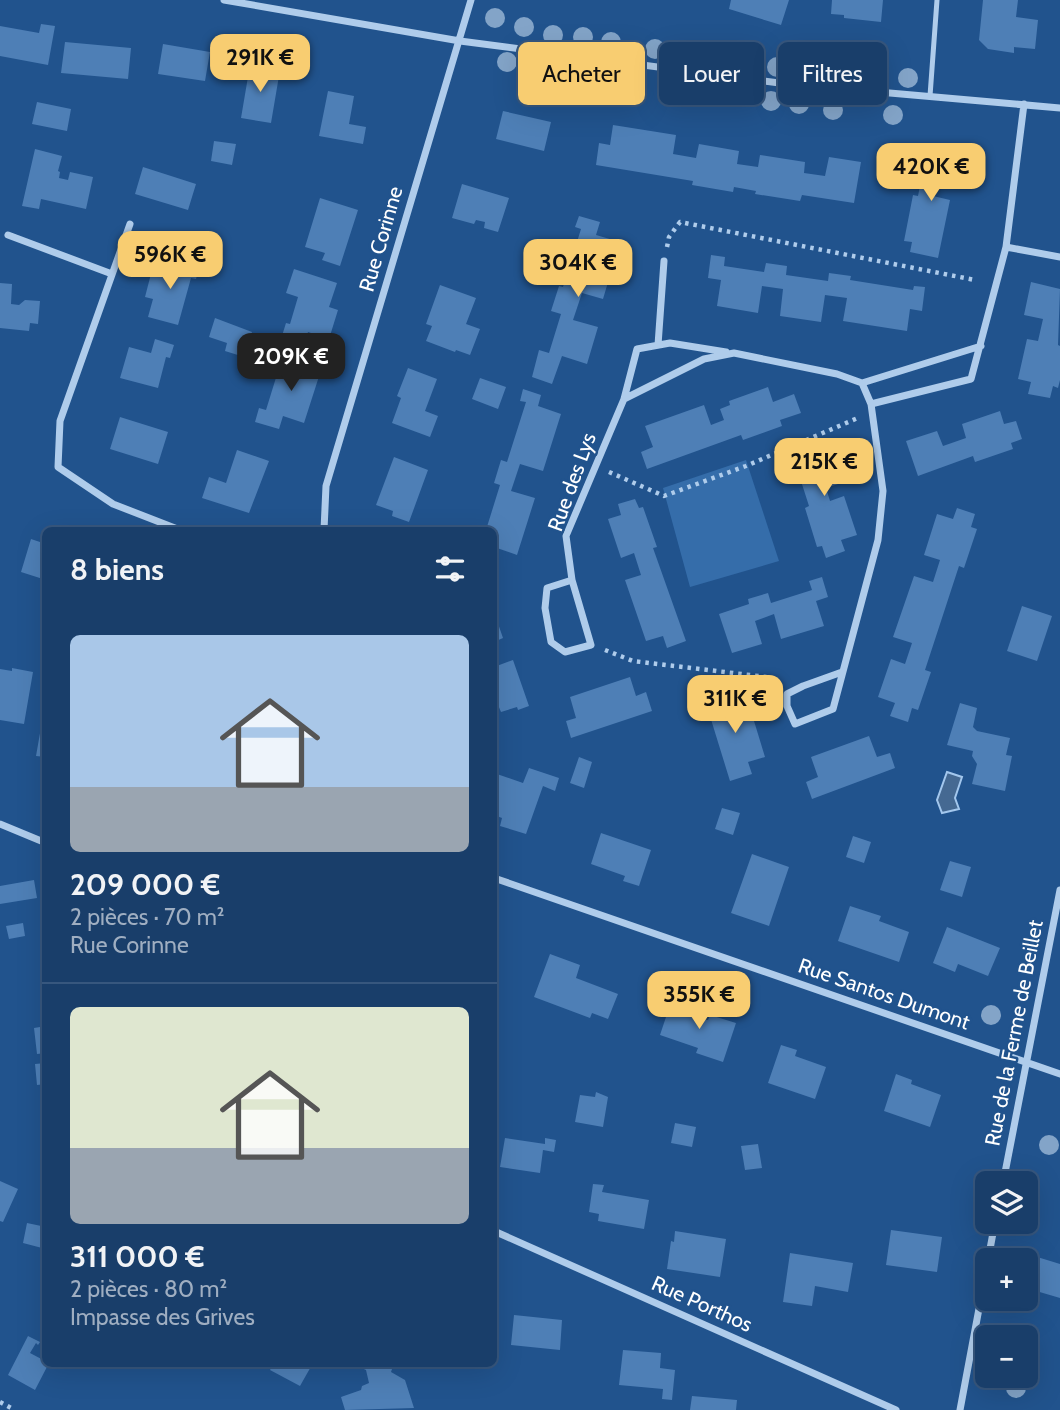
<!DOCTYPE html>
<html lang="fr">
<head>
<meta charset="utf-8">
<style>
	:root { --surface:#193e6a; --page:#264972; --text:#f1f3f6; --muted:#9faec1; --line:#37577e; --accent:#f8cd71 }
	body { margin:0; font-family:Cabin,sans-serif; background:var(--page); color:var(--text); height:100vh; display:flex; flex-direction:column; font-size:26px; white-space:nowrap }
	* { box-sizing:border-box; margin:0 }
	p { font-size:23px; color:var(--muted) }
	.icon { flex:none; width:38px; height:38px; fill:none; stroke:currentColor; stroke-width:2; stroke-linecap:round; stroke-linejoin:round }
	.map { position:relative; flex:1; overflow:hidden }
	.details { position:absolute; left:42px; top:527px; width:455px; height:840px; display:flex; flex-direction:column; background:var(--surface); border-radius:10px; box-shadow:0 7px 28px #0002,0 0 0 2px var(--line) }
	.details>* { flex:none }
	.top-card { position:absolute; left:518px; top:42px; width:436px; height:63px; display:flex; gap:14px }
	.buttons { position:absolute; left:975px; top:1171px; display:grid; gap:14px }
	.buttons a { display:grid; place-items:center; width:63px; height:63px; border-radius:10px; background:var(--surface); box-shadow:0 7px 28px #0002,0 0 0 2px var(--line); font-size:35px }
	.price { position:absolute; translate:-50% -60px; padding:0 16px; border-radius:14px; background:var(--accent); color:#111; font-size:23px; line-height:46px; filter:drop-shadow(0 2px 4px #0008) }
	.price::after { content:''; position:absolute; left:50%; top:42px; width:21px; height:16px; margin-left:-10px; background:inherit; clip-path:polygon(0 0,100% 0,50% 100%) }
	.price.current { background:#222; color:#fff }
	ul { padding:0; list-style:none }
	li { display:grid; align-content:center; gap:14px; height:371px; padding:0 28px }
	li+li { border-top:2px solid var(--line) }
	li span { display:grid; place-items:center; height:217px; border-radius:10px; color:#555 }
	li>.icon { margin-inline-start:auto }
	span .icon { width:126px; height:126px; fill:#fffc; stroke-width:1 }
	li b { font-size:30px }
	h2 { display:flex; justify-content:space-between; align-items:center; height:84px; padding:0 28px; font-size:30px }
	.chip { padding:0 24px; border-radius:10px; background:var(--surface); box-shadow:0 7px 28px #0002,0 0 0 2px var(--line); font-size:24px; line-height:63px }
	.chip.current { background:var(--accent); color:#111 }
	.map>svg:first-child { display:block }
	.green { fill:#356daa }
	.water { fill:#456992; stroke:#a3c7ed; stroke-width:2 }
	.building { fill:#4e7fb6 }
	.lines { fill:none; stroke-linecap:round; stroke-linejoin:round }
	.path { stroke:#afcceb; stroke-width:4.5; stroke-dasharray:3.5 5; stroke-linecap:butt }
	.service { stroke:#afcceb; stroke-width:5 }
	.minor { stroke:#afcceb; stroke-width:7 }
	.tree { fill:#83a4c8 }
	.labels { text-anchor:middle; stroke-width:5; stroke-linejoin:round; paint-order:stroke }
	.street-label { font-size:21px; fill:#fff; stroke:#21538d }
</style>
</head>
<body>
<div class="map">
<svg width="1060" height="1410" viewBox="0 0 1060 1410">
	<rect width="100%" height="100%" fill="#21538d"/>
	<path class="green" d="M746 460 779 561 690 587 663 488Z"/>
	<path class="water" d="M947 772 962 777 955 798 959 809 942 813 937 800Z"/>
	<path class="building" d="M731 0H789L781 25 729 9Z
		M832 0H883L881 22 844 18V15L831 14Z
		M983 0H1018L1016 17 1038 20 1035 49 1014 47V53L988 49 979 40Z
		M41 24 55 26 48 65 0 56V26L39 33Z
		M65 42 131 48 128 79 61 73Z
		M163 44 210 52 205 81 158 74Z
		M250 65 280 70 271 123 241 118Z
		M328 91 354 96 349 124 366 127 363 144 319 136Z
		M37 102 71 109 67 131 32 124Z
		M503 111 551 122 544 151 496 139Z
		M613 125 676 135 673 154 696 158 699 144 739 151 737 164 758 167 760 155 805 162 804 173 825 176 829 157 861 162 854 203 802 195 800 201 755 194 756 191 734 187 733 192 692 185 693 181 596 165 599 143 610 145Z
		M214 141 236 144 232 165 211 161Z
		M928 145 960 151 954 183 936 179 933 196 950 200 938 258 910 252 912 242 904 241 913 195 918 196Z
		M35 149 62 156 58 171 60 172 59 178 68 180 70 172 93 177 86 209 41 199 39 209 22 206Z
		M143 167 196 184 188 210 135 194Z
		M462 184 509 198 498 232 484 228 485 222 476 220 474 224 452 218Z
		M320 198 358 210 340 266 322 260 325 253 305 247Z
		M579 216 600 222 596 235 620 242 603 299 582 293 573 320 598 327 587 364 562 356 552 384 532 377 539 350 549 353 561 314 551 311 559 286 563 287 581 229 575 227Z
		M711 255 725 257 724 266 764 272 766 263 787 266 786 275 828 281 829 273 851 276 850 280 913 290 914 286 925 287 922 311 910 309 907 331 843 321 847 298 825 295 821 322 780 316 783 289 762 286 758 313 717 306 721 280 708 278Z
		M178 259 200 265 196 279 191 278 178 325 148 317 153 299 145 297 153 266 175 271Z
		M294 269 337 283 329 307 338 310 329 339 308 332 304 346 281 339 286 323 290 324 298 297 286 293Z
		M1031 282 1060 289 1058 345 1060 346V380L1058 388 1053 386 1050 398 1028 394 1031 382 1018 379 1027 339 1038 341 1043 319 1024 315Z
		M0 283 12 284 11 304 19 305 25 300 40 301 38 324 30 323 29 331 0 328Z
		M440 285 476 298 466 324 480 329 470 355 456 350 455 352 426 341 432 326 426 324Z
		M215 318 252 332 249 342 245 341 241 356 225 351 227 343 209 337Z
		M155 339 174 345 170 358 166 357 158 388 120 378 129 347 151 353Z
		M283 355 322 367 304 423 283 416 279 429 255 422 259 408 266 410Z
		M408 368 437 379 425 411 438 416 430 437 392 423 401 398 397 396Z
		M480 378 506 387 498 409 472 399Z
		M768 387 773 402 794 394 801 413 780 420 782 426 743 440 741 435 647 469 641 452 653 447 645 426 704 405 711 425 724 420 720 409 730 405 729 401Z
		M523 389 541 395 538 406 561 414 543 471 520 464 511 491 535 498 517 555 494 547V530H486L500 485 494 483 501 460 507 462 526 402 520 401Z
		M1000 411 1004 424 1016 421 1022 439 1011 443 1013 449 975 462 973 456 918 476 906 441 937 431 943 446 966 438 962 424Z
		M120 417 168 432 158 464 110 449Z
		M831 441 844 482 826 488 830 501 844 496 857 535 841 540 845 551 826 558 822 546 817 547 805 508 809 506 792 453Z
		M237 450 269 461 249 513 202 498 209 477 226 483Z
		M394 457 428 470 409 522 392 516 393 511 376 505Z
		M635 499 639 508 643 507 657 547 653 548 686 641 667 648 663 636 646 641 625 580 641 575 634 553 621 558 608 519 621 515 618 504Z
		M957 508 975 514 971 527 977 529 964 568 959 566 925 670 931 672 918 710 912 708 908 722 890 716 895 703 878 697 891 659 905 664 912 643 893 637 914 576 933 582 940 560 924 555 937 514 953 519Z
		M31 539 46 544V580L21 572Z
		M822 577 828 597 816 601 824 626 781 639 774 614 755 621 762 644 732 653 719 614 749 604 748 599 768 593 771 603 812 590 809 581Z
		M1022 606 1052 616 1037 661 1007 651Z
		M494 612 503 638 494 642Z
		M513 660 529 706 518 710 517 707 501 712 496 700 494 701V667Z
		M12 668 33 672 24 724 0 720V669L12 671Z
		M630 677 636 696 646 692 652 711 571 738 566 721 576 718 570 697Z
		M723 694 727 704 747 698 765 757 748 762 752 774 730 781 705 700Z
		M960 703 977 708 973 727 977 731 1010 738 1006 755 1012 756 1005 791 972 784 977 764 972 756 973 751 947 745Z
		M43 716 46 717V757L36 756Z
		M869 736 877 757 890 753 895 768 812 799 806 782 818 777 811 757Z
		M579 757 592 762 584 788 570 783Z
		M529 768 559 778 555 791 543 786 526 834 500 826 502 818 494 815V773L523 783Z
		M722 808 740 813 733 835 715 829Z
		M601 833 651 850 639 886 623 881 625 876 591 864Z
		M853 836 871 842 864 863 846 857Z
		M752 854 789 867 769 926 731 913Z
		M950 861 971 867 962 897 940 890Z
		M34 880 37 898 0 904V886Z
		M850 906 881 916 879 921 909 932 899 962 838 941Z
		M23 923 25 936 9 939 6 926Z
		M947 927 1000 948 988 976 958 964 955 972 933 963Z
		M550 954 580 965 576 978 618 994 608 1019 592 1013 590 1018 534 997Z
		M671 1002 703 1013 701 1018 708 1020 710 1015 736 1023 723 1062 696 1053 698 1048 660 1035Z
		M46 1026V1053L37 1054 34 1028Z
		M781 1045 797 1050 795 1056 826 1067 815 1099 768 1083Z
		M46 1063V1084L37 1085 35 1064Z
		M896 1074 912 1080 911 1084 941 1095 930 1127 884 1111Z
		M596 1092 608 1097 603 1127 575 1122 580 1095 595 1097Z
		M675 1123 696 1127 692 1147 671 1143Z
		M505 1138 545 1144V1138L556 1140 554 1152 543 1150 540 1173 500 1167Z
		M758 1144 762 1168 745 1170 741 1146Z
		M0 1181 18 1189 3 1222 0 1221Z
		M593 1184 604 1185 602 1192 649 1200 644 1229 598 1221 599 1214 589 1212Z
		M27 1223 46 1227 42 1248 23 1243Z
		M891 1230 942 1237 937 1272 886 1265Z
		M675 1231 726 1239 720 1277 667 1269 671 1241 674 1242Z
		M790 1253 853 1263 848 1292 815 1286 812 1306 783 1302Z
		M1034 1256 1060 1264V1298L1026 1288V1264L1031 1266Z
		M514 1315 562 1320 560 1350 511 1345Z
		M28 1336 40 1342 38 1345 36 1343 30 1353 49 1363 35 1390 8 1375Z
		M623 1350 661 1353 660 1368 675 1370 672 1400 662 1399 663 1389 619 1385Z
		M274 1363H313L300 1386 270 1370Z
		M351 1363H394L391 1372 405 1380 414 1408 345 1410 341 1397 361 1390 362 1386 369 1383 366 1370Z
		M692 1396 737 1400 736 1410H690Z"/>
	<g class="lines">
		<path class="path" d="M667 247 669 237 680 222 975 280
			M609 472 664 496 746 466 860 417
			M605 650 633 661 766 677 776 685
			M0 1402 15 1410"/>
		<path class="service" d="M930 96 937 0"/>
		<path class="minor" d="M224 0 460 41 787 84 1060 108
			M130 224 60 421 58 467 113 504 180 530
			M8 235 112 274
			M1006 247 1060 257
			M658 345 664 261
			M862 383 981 346
			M624 399 637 349 670 343 726 352
			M324 530 326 486 471 0
			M572 580 547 588 545 608 551 642 565 652 591 645 572 580 566 536 624 399 704 359 734 353 837 374 862 383 871 404 971 379 1006 247 1024 104
			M842 672 803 686 787 694V706L795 724 833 709 878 540 883 491 871 404
			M0 824 46 843
			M494 878 1060 1074
			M1003 1183 1060 890
			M494 1231 896 1410
			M988 1260 995 1222
			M960 1410 987 1266"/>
	</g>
	<g class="tree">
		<circle cx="495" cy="18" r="10"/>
		<circle cx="524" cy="27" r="10"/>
		<circle cx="553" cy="35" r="10"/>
		<circle cx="583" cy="37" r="10"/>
		<circle cx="611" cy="42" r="10"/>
		<circle cx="655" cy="49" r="10"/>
		<circle cx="691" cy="58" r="10"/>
		<circle cx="507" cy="62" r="10"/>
		<circle cx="742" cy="63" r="10"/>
		<circle cx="777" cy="67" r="10"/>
		<circle cx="537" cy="68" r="10"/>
		<circle cx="846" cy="71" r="10"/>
		<circle cx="571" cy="74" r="10"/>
		<circle cx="908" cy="78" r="10"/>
		<circle cx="597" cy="79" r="10"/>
		<circle cx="627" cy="82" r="10"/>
		<circle cx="720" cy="97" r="10"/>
		<circle cx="771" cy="101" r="10"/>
		<circle cx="799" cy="104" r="10"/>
		<circle cx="833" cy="110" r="10"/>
		<circle cx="893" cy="115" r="10"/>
		<circle cx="991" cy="1015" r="10"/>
		<circle cx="1049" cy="1145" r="10"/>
		<circle cx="1016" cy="1388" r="10"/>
	</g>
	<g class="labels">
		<g class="street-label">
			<text transform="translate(381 239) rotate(-74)" y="7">Rue Corinne</text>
			<text transform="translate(572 482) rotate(-70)" y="7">Rue des Lys</text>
			<text transform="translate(884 994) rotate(19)" y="7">Rue Santos Dumont</text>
			<text transform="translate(1014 1033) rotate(-79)" y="7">Rue de la Ferme de Beillet</text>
			<text transform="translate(702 1304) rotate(24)" y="7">Rue Porthos</text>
		</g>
	</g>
</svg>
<div class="buttons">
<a><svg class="icon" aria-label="layers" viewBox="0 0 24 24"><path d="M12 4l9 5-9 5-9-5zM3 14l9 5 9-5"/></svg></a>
<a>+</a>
<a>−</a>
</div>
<b class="price" style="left:260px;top:94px">291K €</b>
<b class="price" style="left:931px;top:203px">420K €</b>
<b class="price" style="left:170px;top:291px">596K €</b>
<b class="price" style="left:578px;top:299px">304K €</b>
<b class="price current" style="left:291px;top:393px">209K €</b>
<b class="price" style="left:824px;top:498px">215K €</b>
<b class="price" style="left:735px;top:735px">311K €</b>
<b class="price" style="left:699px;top:1031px">355K €</b>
<div class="top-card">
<a class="chip current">Acheter</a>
<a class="chip">Louer</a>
<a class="chip">Filtres</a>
</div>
<section class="details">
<h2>8 biens<svg class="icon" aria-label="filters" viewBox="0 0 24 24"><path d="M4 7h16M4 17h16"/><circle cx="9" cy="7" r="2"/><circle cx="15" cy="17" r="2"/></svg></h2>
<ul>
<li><span style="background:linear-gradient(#a9c7e8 70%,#9aa5b1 0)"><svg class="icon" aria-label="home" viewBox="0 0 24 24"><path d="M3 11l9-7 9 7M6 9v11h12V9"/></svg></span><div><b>209 000 €</b><p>2 pièces · 70 m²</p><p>Rue Corinne</p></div></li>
<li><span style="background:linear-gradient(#dfe7d0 65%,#9aa5b1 0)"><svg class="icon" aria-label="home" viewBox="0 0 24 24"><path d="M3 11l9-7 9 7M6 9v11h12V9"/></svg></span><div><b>311 000 €</b><p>2 pièces · 80 m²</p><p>Impasse des Grives</p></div></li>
</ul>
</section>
</div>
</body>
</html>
